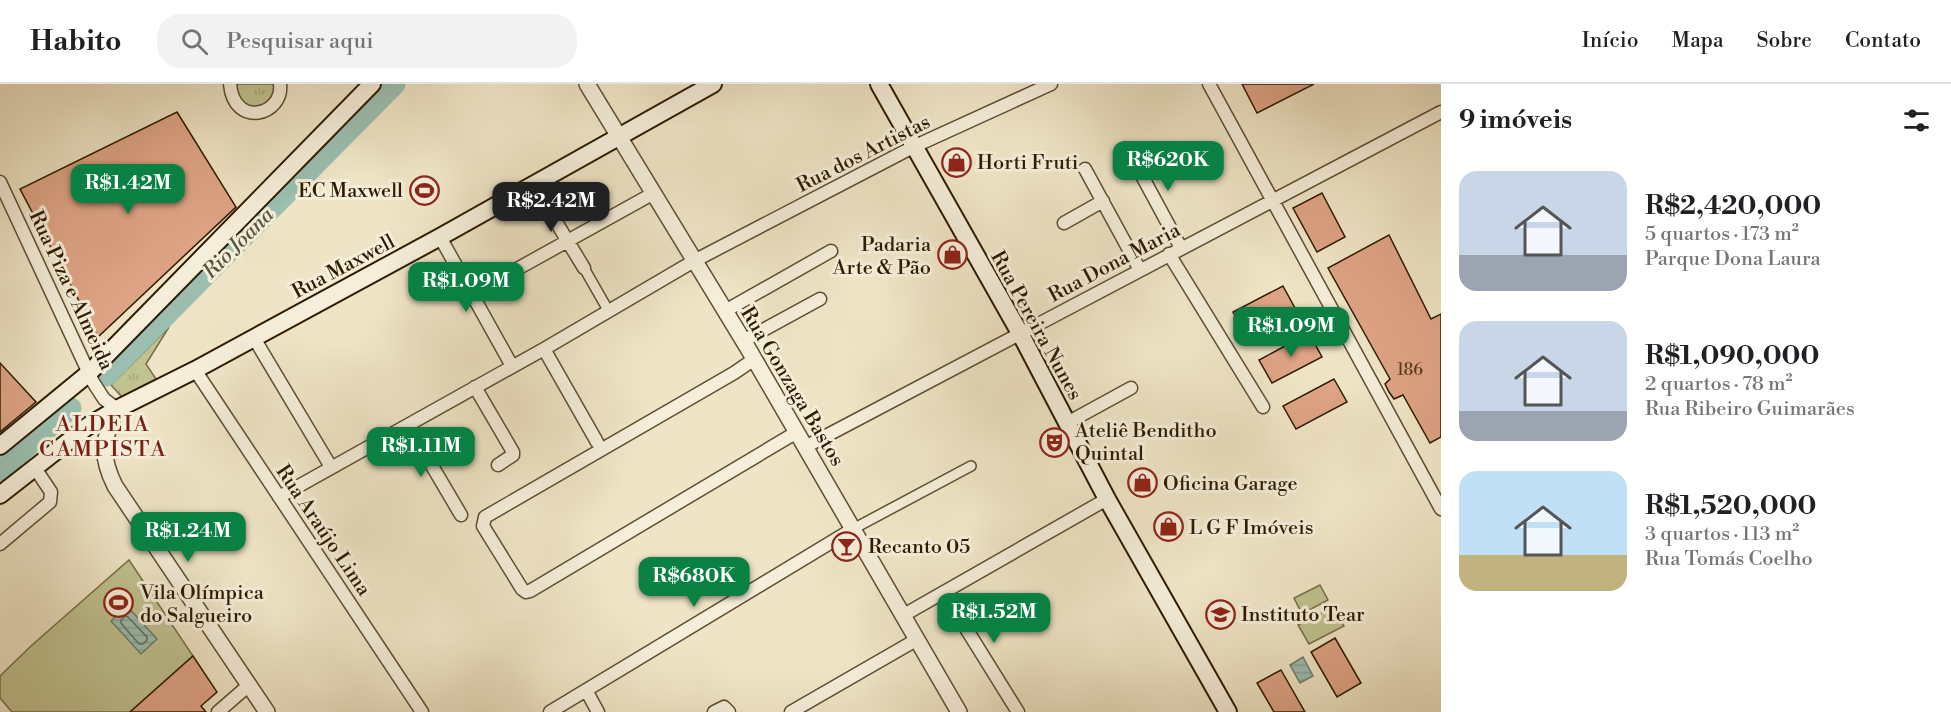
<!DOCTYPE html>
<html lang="pt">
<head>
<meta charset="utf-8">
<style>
	:root { --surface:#fff; --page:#f2f2f2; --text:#202124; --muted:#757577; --line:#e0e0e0; --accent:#0b8043 }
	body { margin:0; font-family:"Libre Bodoni",serif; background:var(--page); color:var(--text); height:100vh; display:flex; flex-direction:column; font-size:22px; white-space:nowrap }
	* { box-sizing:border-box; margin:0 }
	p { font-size:20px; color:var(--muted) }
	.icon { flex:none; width:33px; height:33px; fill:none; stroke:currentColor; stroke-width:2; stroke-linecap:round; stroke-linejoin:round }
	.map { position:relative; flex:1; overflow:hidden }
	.details { display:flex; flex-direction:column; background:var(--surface); width:510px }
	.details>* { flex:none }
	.price { position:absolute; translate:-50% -51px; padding:0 14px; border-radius:12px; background:var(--accent); color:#fff; font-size:20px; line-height:39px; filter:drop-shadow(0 2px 3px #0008) }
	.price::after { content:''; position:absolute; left:50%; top:36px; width:18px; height:14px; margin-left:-9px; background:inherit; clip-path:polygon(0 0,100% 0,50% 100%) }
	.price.active { background:#222; color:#fff }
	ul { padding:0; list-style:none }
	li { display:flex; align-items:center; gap:18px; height:150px; padding:0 18px }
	li span { display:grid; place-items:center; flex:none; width:168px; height:120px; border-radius:18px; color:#555 }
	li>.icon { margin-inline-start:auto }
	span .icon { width:72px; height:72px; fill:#fffc; stroke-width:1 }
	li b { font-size:26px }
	h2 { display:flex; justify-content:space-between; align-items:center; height:72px; padding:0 18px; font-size:26px }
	header { display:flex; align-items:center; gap:36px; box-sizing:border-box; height:84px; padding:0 30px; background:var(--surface); border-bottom:2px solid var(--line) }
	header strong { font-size:28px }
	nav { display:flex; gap:33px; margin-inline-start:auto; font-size:21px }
	.search { width:420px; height:54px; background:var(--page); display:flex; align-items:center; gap:15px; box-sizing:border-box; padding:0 21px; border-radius:24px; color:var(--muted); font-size:22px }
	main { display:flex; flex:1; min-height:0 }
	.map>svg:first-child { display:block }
	.grass { fill:url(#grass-tufts); stroke:#776e48; stroke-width:1.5 }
	.pitch { fill:#c0c290; stroke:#776e48; stroke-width:1.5 }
	.water { fill:url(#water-rules); stroke:#6f7d6a; stroke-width:1.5 }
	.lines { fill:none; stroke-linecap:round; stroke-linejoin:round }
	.shore { stroke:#646d58; stroke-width:1.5 }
	.river { stroke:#9abfb1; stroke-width:21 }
	.building { fill:#dea485; stroke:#2e1b00; stroke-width:1.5 }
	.pedestrian-casing { stroke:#5e4e32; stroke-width:12 }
	.minor-casing { stroke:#5e4e32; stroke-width:15 }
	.tertiary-casing { stroke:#5e4e32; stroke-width:18 }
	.secondary-casing { stroke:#2e1b00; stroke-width:20 }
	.pedestrian { stroke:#f5eeda; stroke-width:9 }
	.minor { stroke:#f5eeda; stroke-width:12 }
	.tertiary { stroke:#f5eeda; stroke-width:15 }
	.secondary { stroke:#f5eeda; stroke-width:16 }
	.labels { text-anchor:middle; stroke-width:6; stroke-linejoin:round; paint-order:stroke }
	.number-label { font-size:16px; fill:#5a3d21 }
	.street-label { font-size:20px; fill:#2e1b00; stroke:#f5eeda }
	.poi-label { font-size:20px; fill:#2e1b00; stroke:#f5eeda; text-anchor:start }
	.water-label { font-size:21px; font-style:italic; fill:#54543e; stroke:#f5eeda }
	.quarter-label { font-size:22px; letter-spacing:1.5px; fill:#7a1f14; stroke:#f5eeda }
</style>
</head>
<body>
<header>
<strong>Habito</strong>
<div class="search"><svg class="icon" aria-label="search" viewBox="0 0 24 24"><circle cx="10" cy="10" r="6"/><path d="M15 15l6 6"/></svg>Pesquisar aqui</div>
<nav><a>Início</a><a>Mapa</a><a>Sobre</a><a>Contato</a></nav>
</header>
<main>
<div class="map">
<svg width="1441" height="628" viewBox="0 0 1441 628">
	<defs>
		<pattern id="grass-tufts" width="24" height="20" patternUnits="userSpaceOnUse" patternTransform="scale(1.5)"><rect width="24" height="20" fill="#c0c290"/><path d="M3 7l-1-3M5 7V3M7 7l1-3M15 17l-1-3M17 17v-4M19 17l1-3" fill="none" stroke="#a5a67a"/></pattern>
		<pattern id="water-rules" width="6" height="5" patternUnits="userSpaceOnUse" patternTransform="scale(1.5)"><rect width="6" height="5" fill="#9abfb1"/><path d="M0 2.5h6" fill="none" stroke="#85a496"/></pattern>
	</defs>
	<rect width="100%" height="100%" fill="#efe5c6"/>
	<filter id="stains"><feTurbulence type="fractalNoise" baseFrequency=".00333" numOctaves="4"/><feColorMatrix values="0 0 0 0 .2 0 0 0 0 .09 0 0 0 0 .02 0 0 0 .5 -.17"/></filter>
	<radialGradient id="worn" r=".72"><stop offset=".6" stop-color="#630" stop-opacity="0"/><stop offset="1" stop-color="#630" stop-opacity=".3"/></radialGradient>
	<path class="grass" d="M234 0H276C277 16 264 21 252 27L241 19Z
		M169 243 146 280 156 295 122 313 111 301Z"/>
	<path class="pitch" d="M129 476 193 572 130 628H12L0 614V592L31 562Z
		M1320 501 1328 516 1302 530 1294 514Z
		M1333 523 1344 542 1309 560 1298 541Z"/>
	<path class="water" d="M127 522 157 555 141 570 111 537Z
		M1303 573 1313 592 1300 599 1290 581Z"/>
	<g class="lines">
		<path class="shore" d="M125 532 128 533 147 553V556L143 560H139L121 539V536Z"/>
		<path class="river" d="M106 292 395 0
			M0 387 71 324"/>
	</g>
	<path class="building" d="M1242 0H1314L1257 29Z
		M177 28 236 123 98 253 20 105Z
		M1322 109 1345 153 1317 168 1293 124Z
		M1389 151 1431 235 1441 230V353L1430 359 1403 311 1394 315 1389 308 1385 300 1390 295 1328 184Z
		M1283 202 1296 226 1246 252 1233 228Z
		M1309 249 1322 273 1272 299 1259 276Z
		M0 279 36 318 0 348Z
		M1334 295 1347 318 1296 345 1283 322Z
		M1335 554 1361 599 1337 613 1311 568Z
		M193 572 217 608 201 622 206 628H130Z
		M1281 586 1305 628H1274L1257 599Z"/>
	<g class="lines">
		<defs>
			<path id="pedestrian" d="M584 184 608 226
				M853 445 971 382"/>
			<path id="minor" d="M230 0C234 45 284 31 280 0
				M1209 0 1441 425
				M1134 77 1181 164
				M1085 85 1140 186
				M0 98 93 298 104 315 117 325
				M533 100 584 184
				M1064 139 1103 117
				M440 153 512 282
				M1169 170 1263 323
				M472 210 654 109
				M725 227 831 167
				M254 254 331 383
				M743 257 820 215
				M544 265 597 358
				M753 276 734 289 485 433 483 442 522 505 526 508 530 507 797 348
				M195 286 422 628
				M475 303 513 368V371L498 381
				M1067 339 1131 304
				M408 341 461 431
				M805 363 1441 28
				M279 413 544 265 694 177 913 63 1051 0
				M0 460 50 418 51 408 35 384
				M944 509 1018 628
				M902 532 1107 415
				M586 606 598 628
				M218 628 249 601
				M550 628 853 445
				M714 628 724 623 729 628
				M791 628 916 556"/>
			<path id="tertiary" d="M587 0 749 266 959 628
				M117 325C102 355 100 372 115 402L267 628"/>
			<path id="secondary" d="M879 0 1020 249 1107 415 1228 628
				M0 362 89 289 372 0
				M0 411 88 342 117 325 195 286 440 153 713 0"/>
		</defs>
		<use href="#pedestrian" class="pedestrian-casing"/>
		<use href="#minor" class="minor-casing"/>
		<use href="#tertiary" class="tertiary-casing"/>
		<use href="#secondary" class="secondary-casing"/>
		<use href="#pedestrian" class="pedestrian"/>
		<use href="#minor" class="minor"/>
		<use href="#tertiary" class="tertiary"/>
		<use href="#secondary" class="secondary"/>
	</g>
	<defs>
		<symbol id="shop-ring" viewBox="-11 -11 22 22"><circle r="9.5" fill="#f5eeda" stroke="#8f2418" stroke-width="1.5"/><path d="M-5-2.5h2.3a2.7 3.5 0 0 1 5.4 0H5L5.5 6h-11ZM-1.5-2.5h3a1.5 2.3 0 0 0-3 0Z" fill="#8f2418"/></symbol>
		<symbol id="stadium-ring" viewBox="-11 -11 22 22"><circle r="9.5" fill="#f5eeda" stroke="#8f2418" stroke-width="1.5"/><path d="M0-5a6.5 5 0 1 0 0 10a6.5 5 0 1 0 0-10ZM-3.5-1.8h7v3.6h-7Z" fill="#8f2418"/></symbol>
		<symbol id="theatre-ring" viewBox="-11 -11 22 22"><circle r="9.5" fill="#f5eeda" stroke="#8f2418" stroke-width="1.5"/><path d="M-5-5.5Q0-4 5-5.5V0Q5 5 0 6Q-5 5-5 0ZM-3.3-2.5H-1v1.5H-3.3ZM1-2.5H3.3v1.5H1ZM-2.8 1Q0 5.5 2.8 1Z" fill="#8f2418"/></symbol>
		<symbol id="bar-ring" viewBox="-11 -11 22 22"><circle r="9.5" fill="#f5eeda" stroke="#8f2418" stroke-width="1.5"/><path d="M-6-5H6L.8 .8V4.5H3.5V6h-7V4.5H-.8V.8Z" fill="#8f2418"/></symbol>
		<symbol id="school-ring" viewBox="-11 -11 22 22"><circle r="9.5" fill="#f5eeda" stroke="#8f2418" stroke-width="1.5"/><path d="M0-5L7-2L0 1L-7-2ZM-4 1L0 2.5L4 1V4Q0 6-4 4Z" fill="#8f2418"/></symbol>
	</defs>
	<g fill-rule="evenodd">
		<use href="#shop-ring" x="940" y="62" width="33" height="33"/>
		<use href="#stadium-ring" x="408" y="90" width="33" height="33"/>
		<use href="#shop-ring" x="936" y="154" width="33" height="33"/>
		<use href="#theatre-ring" x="1038" y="342" width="33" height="33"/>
		<use href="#shop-ring" x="1126" y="382" width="33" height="33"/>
		<use href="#shop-ring" x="1152" y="426" width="33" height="33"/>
		<use href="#bar-ring" x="830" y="446" width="33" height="33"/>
		<use href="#stadium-ring" x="102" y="502" width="33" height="33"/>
		<use href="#school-ring" x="1204" y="514" width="33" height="33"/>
	</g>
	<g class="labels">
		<g class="number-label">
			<text x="1410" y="291">186</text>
		</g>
		<g class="street-label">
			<text transform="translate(863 69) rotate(-27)" y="7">Rua dos Artistas</text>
			<text transform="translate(1114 178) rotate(-28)" y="7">Rua Dona Maria</text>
			<text transform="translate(343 182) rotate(-28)" y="7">Rua Maxwell</text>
			<text transform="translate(72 206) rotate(65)" y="7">Rua Piza e Almeida</text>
			<text transform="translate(1037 241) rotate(61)" y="7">Rua Pereira Nunes</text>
			<text transform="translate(793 302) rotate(59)" y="7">Rua Gonzaga Bastos</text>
			<text transform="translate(324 446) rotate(56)" y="7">Rua Araújo Lima</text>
		</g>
		<g class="poi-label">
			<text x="977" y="85">Horti Fruti</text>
			<text x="403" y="113" text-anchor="end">EC Maxwell</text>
			<text x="931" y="167" text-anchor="end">Padaria<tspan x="931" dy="23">Arte &amp; Pão</tspan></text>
			<text x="1075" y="353">Ateliê Benditho<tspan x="1075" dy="23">Quintal</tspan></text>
			<text x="1163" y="406">Oficina Garage</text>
			<text x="1189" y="450">L G F Imóveis</text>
			<text x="868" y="469">Recanto 05</text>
			<text x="140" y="515">Vila Olímpica<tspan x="140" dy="23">do Salgueiro</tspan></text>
			<text x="1241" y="537">Instituto Tear</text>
		</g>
		<g class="water-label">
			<text transform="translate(238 159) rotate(-45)" y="7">Rio Joana</text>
		</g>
		<g class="quarter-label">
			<text x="103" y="347">ALDEIA<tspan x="103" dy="25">CAMPISTA</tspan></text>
		</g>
	</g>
	<rect width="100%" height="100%" filter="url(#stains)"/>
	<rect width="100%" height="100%" fill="url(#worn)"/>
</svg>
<b class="price" style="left:1168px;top:108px">R$620K</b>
<b class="price" style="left:128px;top:131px">R$1.42M</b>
<b class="price active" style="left:551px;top:149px">R$2.42M</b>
<b class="price" style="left:466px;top:229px">R$1.09M</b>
<b class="price" style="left:1291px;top:274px">R$1.09M</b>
<b class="price" style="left:421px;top:394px">R$1.11M</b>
<b class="price" style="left:188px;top:479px">R$1.24M</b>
<b class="price" style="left:694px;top:524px">R$680K</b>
<b class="price" style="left:994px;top:560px">R$1.52M</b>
</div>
<section class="details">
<h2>9 imóveis<svg class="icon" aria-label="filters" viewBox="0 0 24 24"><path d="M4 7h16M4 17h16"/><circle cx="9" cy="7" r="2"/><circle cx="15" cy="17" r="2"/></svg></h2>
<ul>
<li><span style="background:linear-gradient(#c9d6e8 70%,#9aa5b1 0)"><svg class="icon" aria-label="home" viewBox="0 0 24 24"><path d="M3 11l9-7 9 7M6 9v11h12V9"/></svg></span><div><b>R$2,420,000</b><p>5 quartos · 173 m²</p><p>Parque Dona Laura</p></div></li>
<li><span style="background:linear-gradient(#c9d6e8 75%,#9aa5b1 0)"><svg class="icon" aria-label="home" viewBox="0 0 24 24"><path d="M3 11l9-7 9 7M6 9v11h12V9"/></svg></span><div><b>R$1,090,000</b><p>2 quartos · 78 m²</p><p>Rua Ribeiro Guimarães</p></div></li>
<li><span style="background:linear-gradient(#bfe0f5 70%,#c2b280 0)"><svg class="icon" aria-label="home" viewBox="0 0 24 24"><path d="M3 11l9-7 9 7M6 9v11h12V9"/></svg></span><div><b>R$1,520,000</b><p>3 quartos · 113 m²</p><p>Rua Tomás Coelho</p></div></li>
</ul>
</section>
</main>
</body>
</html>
